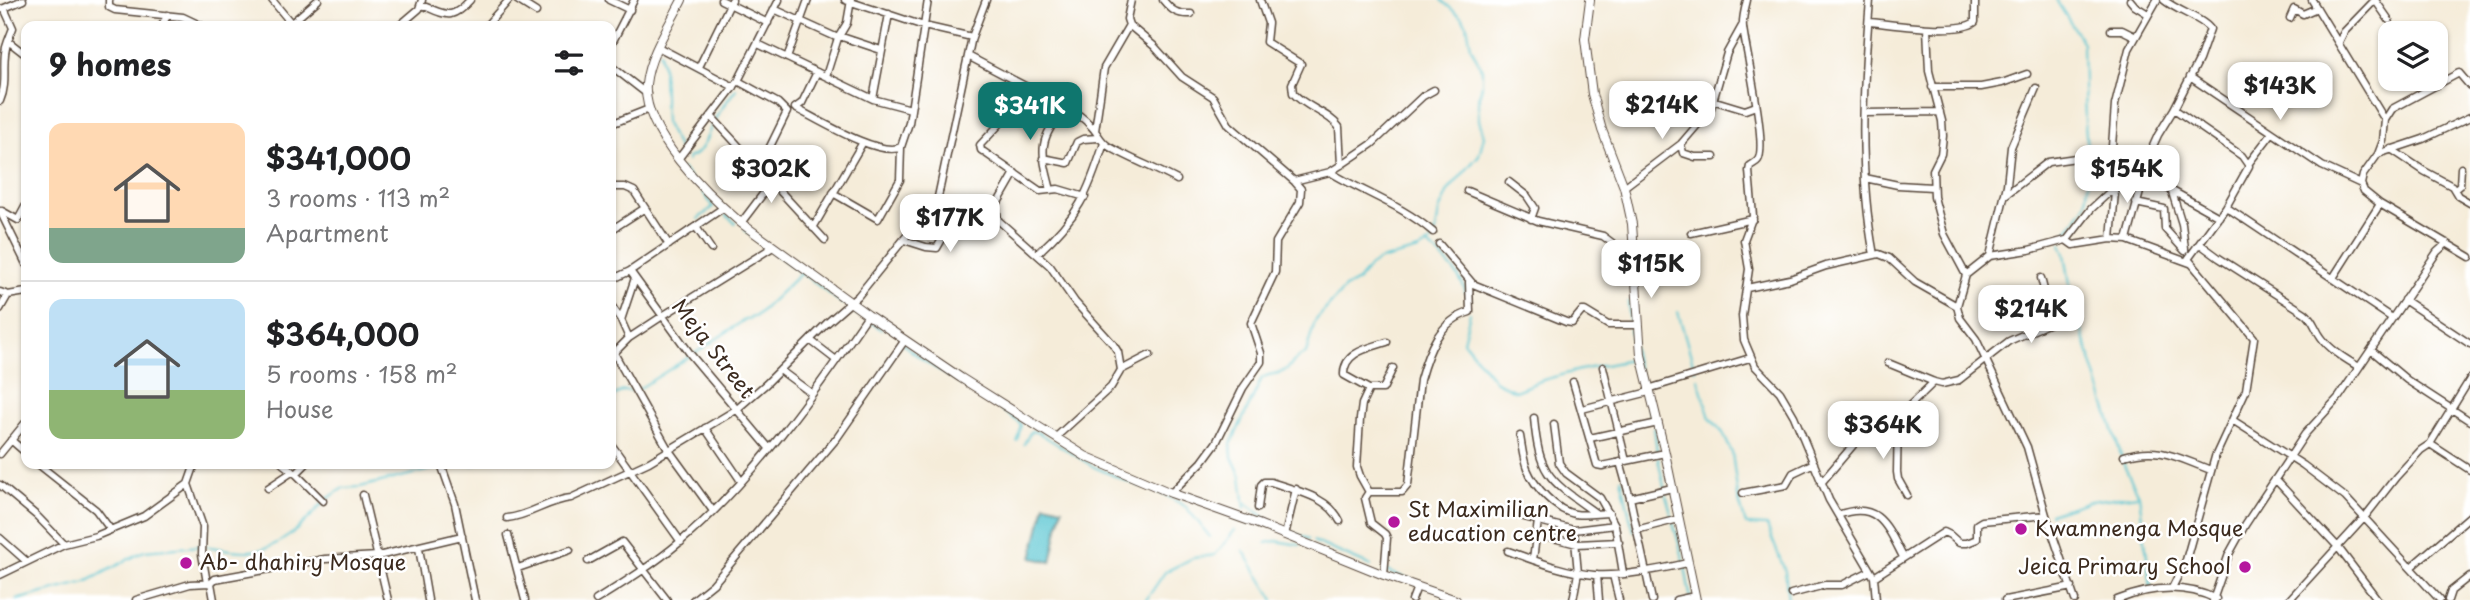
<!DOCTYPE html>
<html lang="en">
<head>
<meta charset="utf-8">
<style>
	:root { --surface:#fff; --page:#f6f6f6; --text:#202124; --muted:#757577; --line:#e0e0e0; --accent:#0f766e }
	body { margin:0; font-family:"Playpen Sans",sans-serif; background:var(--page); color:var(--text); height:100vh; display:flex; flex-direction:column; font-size:26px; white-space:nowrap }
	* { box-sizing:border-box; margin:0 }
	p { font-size:23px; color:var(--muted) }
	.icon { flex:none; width:38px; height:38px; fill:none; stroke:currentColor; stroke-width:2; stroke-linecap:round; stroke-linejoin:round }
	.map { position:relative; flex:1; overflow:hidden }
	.details { position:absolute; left:21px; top:21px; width:595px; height:448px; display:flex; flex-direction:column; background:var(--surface); border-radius:14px; box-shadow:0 2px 5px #0004 }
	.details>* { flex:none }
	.buttons { position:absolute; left:2378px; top:21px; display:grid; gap:14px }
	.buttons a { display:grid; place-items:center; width:70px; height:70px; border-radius:14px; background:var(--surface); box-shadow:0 2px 5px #0004; font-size:35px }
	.price { position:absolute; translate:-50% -60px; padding:0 16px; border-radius:14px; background:#fff; color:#222; font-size:23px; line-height:46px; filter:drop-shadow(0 2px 4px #0008) }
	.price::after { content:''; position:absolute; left:50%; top:42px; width:21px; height:16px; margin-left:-10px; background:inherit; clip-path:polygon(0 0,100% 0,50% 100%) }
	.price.on { background:var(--accent); color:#fff }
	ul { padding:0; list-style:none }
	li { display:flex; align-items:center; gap:21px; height:175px; padding:0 28px }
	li+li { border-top:2px solid var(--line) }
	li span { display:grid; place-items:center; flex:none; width:196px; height:140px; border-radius:14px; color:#555 }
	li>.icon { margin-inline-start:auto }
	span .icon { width:84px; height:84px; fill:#fffc; stroke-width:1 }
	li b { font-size:30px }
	h2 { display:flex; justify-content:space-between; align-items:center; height:84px; padding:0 28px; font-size:30px }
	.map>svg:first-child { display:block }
	.water { fill:#5ac6d2; stroke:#4a7878; stroke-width:2 }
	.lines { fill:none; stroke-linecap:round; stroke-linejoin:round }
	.stream { stroke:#5ac6d2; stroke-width:2 }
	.street-casing { stroke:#57473a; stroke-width:9 }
	.secondary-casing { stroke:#57473a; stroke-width:10 }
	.street { stroke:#fff; stroke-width:6 }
	.secondary { stroke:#fff; stroke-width:8 }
	.poi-dot { fill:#b5179e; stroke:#fff; stroke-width:2.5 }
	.labels { text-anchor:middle; stroke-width:5; stroke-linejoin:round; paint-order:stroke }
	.street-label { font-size:21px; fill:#3b2a1e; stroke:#fff }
	.poi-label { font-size:21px; fill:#3b2a1e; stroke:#fff; text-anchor:start }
</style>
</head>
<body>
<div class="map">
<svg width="2470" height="600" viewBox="0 0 2470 600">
	<rect width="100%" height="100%" fill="#fff"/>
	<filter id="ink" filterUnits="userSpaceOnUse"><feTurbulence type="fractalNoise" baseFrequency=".0143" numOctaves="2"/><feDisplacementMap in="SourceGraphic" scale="14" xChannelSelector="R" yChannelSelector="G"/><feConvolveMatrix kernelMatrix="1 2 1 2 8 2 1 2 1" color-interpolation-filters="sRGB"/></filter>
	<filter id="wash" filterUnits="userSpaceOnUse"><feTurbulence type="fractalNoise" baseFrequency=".00686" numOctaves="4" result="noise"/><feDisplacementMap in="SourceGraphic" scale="28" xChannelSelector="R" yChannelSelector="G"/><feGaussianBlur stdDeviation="1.57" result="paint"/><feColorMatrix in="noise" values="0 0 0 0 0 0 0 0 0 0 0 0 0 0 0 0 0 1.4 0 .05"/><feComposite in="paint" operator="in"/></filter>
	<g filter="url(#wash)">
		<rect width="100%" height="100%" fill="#f5ecd9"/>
		<path class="water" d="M1045 504 1062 508 1051 562 1032 558Z"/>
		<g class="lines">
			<path class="stream" d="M2056 0 2083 43 2085 123 2089 174 2086 204 2062 239
				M660 52 663 69 665 122 681 153
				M684 57 698 64
				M688 161 687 158C704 154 706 137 713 123 719 111 728 100 736 89
				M682 169 696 186
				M726 215 735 223
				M698 219 713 207 703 192
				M745 230 764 245
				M1427 244C1442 258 1462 274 1466 294
				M2061 244 2065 254 2073 302 2125 468 2139 495 2151 588
				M772 251 843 304
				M1628 302 1630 323
				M848 308 859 315
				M1678 312 1695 370
				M1470 313 1463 341 1496 382 1515 391 1543 380 1580 370 1635 359
				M868 321 881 329
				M1630 328 1635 359 1644 391
				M903 344C939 376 986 393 1021 425L1017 441
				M694 354 743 321 756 316 801 273
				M1698 379 1710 418 1723 433 1732 453 1738 497 1746 525 1767 526 1785 571 1788 600
				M637 390 689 357
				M1646 396 1652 421
				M611 397 623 391H632
				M1654 427 1657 452
				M1024 444 1031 431 1039 433 1094 467 1124 480 1166 495 1186 507 1210 537
				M1658 458 1664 487
				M448 467 478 464
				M1621 478 1629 512
				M1665 492 1672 517
				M326 500 343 488 360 487 434 469
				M1244 501 1278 528
				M1245 508 1241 476 1232 457 1231 444 1262 378C1269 373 1276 375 1284 371 1292 366 1292 360 1306 353L1315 321 1345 288 1358 281 1370 266 1380 260 1419 250 1431 242 1436 230 1439 211 1448 191 1479 155 1484 136 1479 120 1478 102 1482 85V70L1471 47 1467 25 1462 18 1441 0
				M1629 514 1634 531
				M2050 514 2090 501 2138 495
				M1673 523 1684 561
				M1287 531 1309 539
				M1313 541 1371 566
				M1266 543 1276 541 1300 545
				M205 546C219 548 235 552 249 551 280 550 303 525 322 504
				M1243 550 1274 600
				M1685 567 1691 600
				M1386 571 1414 581
				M16 600 86 582 144 551 199 546
				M1146 600 1165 572 1193 558 1215 555 1235 530"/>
		</g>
	</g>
	<g filter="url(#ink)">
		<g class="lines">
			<defs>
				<path id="street" d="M109 0V7L115 10 183 17 202 26
					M272 0 291 23
					M517 0 536 12
					M609 0 630 10
					M721 0 768 23
					M845 0 924 26 972 37
					M1131 0 1127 19 1129 25 1154 46 1182 77 1213 97 1229 125 1294 181 1301 189 1300 202 1276 242 1275 272 1251 323 1261 353V362L1243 388 1216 443 1202 462 1171 493
					M1163 0C1171 10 1177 15 1191 14
					M1260 0 1268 23 1266 42 1301 64 1292 84 1293 93C1306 108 1328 112 1339 127L1341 165
					M1747 0C1745 9 1742 19 1743 27 1745 48 1768 145 1758 160 1756 163 1752 164 1750 166L1749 171 1753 216 1744 240 1749 269 1742 316 1744 340 1755 366 1780 392 1794 416 1829 500 1874 577 1876 600
					M1870 0C1863 85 1858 171 1874 255
					M2130 0 2135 6 2148 14
					M2157 0 2129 49 2115 105 2111 160 2117 168 2151 179 2219 217
					M2164 0C2177 11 2202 18 2210 29L2199 60 2174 109 2242 156 2249 166 2226 207 2188 259 2254 338 2246 390 2215 457 2186 560 2172 588
					M2312 0 2385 120 2383 141 2378 154 2363 175 2361 184 2364 191 2380 204 2470 257
					M2375 0 2389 20
					M421 5C446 14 450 22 470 0
					M4 8 13 28 8 41 26 55
					M2 9 23 0
					M774 9 838 38
					M2290 18 2294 9 2303 14 2317 8
					M1869 22C1892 24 1958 35 1975 22V0
					M161 26 168 15
					M288 26 318 0
					M399 26 419 9 422 0
					M486 26 509 0
					M1927 28 1929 71 1942 121 1943 136 1941 154 1933 170 1934 197 1944 234 1966 275
					M2111 30H2122L2134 36
					M839 36 881 50
					M2339 42 2344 32 2375 0
					M758 44 873 99 911 109
					M611 45 634 0
					M658 47 734 87
					M968 56 1027 87 1031 91 980 145 981 150 1040 191 1058 189 1085 197
					M787 58 808 0
					M611 66 647 94
					M699 67 732 0
					M826 76 838 38 847 23 851 0
					M2190 77 2322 166 2361 184
					M738 81 778 103 787 112 760 167
					M1932 87H1981L2002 83 2027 74
					M2036 88 2011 147 2007 185 1990 256 1966 275 1957 306 1960 318 1976 339 2027 447 2046 515 2075 600
					M1031 91C1046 92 1081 114 1091 126 1098 133 1100 141 1108 146 1130 159 1155 168 1177 180
					M873 99 889 14
					M1712 100 1745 110 1756 106
					M0 101C9 81 0 60 8 41
					M795 108C817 119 880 158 901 147L909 123 928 0
					M795 108 802 103 817 72
					M1864 113 1940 112
					M711 116 825 240
					M2385 120 2392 109 2459 73 2470 86
					M611 124 649 109
					M1095 131 1104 68 1129 25
					M1681 144 1683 153 1695 157H1714
					M2391 149 2424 171 2452 186 2458 196 2470 203
					M2378 154 2423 139 2470 117
					M679 158 738 81 779 0
					M1043 158 1068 163 1077 142 1083 139 1098 138
					M2249 163 2272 133
					M1330 172C1364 193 1402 205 1433 232
					M1015 173 996 206 998 220 1050 266 1075 302 1113 344 1118 352 1121 370
					M1865 178 1898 185 1932 187
					M1294 181 1330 172 1341 165 1372 144 1423 96 1434 90
					M1509 182 1527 196 1535 208 1531 219
					M611 187H625L634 191 669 245
					M1624 187 1681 144 1705 116 1711 108 1727 53 1742 26
					M2455 189 2460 185 2461 168
					M1051 190C1040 148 1038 141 1066 107
					M1467 191 1538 221 1603 236 1615 245 1635 267
					M2172 192 2182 224 2185 249
					M833 193 878 219 900 180 901 147
					M2004 196 2048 162 2111 153
					M2136 203 2164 209 2165 229 2185 251
					M2226 207 2392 318
					M0 211 26 264
					M2 211 18 220 26 205
					M741 223 769 186V179
					M696 227 711 249
					M813 228 863 142
					M611 230 645 208
					M1691 233 1753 219
					M2111 239 2117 168
					M904 240 926 247 937 248 941 241 940 237 923 217
					M2067 240 2091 209 2115 187
					M2127 240 2144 177V166L2158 135 2174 109
					M1439 244 1473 284 1566 322 1572 323 1582 311H1585L1608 325H1638
					M2200 244 2219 258 2305 313C2314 320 2315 329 2321 337 2330 350 2346 359 2359 367
					M1038 253C1078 217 1088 194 1104 143
					M1990 256 2029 250 2066 240 2073 245 2111 239 2127 240 2190 263
					M630 271 691 355 769 448
					M2041 278 2052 321
					M2333 278 2380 204
					M611 280 630 271 723 208
					M1747 288 1790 279 1826 266 1879 254 1889 258 1915 282 1957 306
					M0 292 8 295 26 292
					M2404 300 2470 344
					M611 305 621 320
					M0 309 8 295
					M629 338 621 320 635 278
					M810 340 836 360
					M2371 350 2407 380 2470 421
					M1888 363 1934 382 1942 384 1959 380 2009 341 2068 315
					M1603 367 1626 461
					M780 370 811 393
					M1573 382 1597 465 1602 466 1665 453
					M1369 389 1344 375C1343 352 1369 348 1387 342
					M1648 389 1750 358
					M1582 409 1649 392
					M1898 417 1897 472 1898 479 1907 495
					M1534 418C1539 475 1549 480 1594 512
					M2234 421 2303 465 2345 497 2440 600
					M1554 424 1559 463 1566 473 1600 498 1615 525 1623 573
					M705 428 741 481
					M1520 436C1522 447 1523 459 1527 469 1534 486 1556 511 1575 514 1586 516 1599 513 1609 513
					M1056 437 1111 387 1121 370 1150 355
					M1590 438 1658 423
					M11 440 26 453
					M611 444 681 542
					M2430 444 2470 470
					M0 454 26 422
					M2124 456C2159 445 2178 458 2211 470
					M1620 462 1630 498
					M38 464 96 510 110 529
					M283 464 296 474 306 464
					M441 464 455 504 475 600
					M296 474 323 501
					M2275 479 2337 546 2378 600
					M1821 483 1866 430 1898 417 1934 382
					M188 484 203 527 202 554 207 583
					M0 485 37 516 64 544
					M268 488 292 472
					M1369 492 1360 476 1357 467 1360 419 1362 404 1369 389H1383L1393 368
					M1743 493 1786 485 1793 473 1814 463
					M363 495 388 600
					M1258 508 1261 485 1264 482H1271C1296 491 1328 496 1340 521
					M713 511 668 449 614 353 629 338 664 315 773 247
					M1838 515C1878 500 1887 526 1903 557
					M1524 517 1574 530 1615 525
					M507 518C530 516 548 500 571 498L649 462 737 409 766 384 827 323 858 296 938 197 972 37 986 0
					M1636 530 1679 519
					M1537 534 1577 544 1619 542
					M508 535 525 600
					M1285 535 1296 489
					M0 538 26 561
					M419 548 428 600
					M1508 551C1536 561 1564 572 1594 575 1618 577 1663 569 1687 563
					M1533 560 1538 521
					M588 561 622 542 667 600
					M2411 567 2470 516
					M518 568 570 550
					M0 575 64 544 96 536 144 516 188 484 195 464
					M1384 575 1387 538 1385 534 1371 523 1365 498 1369 492H1402L1408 485 1420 380C1428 351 1439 321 1470 312L1469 282
					M1597 575 1599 600
					M1613 575 1619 600
					M1874 577 1944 532 1950 535 1959 543H1967L1977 539V524L1982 521 2046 515
					M1791 594 1825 585H1842L1870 571
					M136 600 190 584 209 583
					M214 600 211 583 215 579 325 559 378 556 462 536
					M596 600C625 582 654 564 680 542 751 483 816 391 868 315
					M693 600 713 584 837 438 905 340
					M1412 600 1417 587
					M1573 600 1578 573 1574 530
					M1652 600 1630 498 1672 488
					M1676 600 1695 596
					M2005 600 2072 587
					M2117 600C2149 587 2184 583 2216 599
					M2213 600 2229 554 2245 525 2305 434 2339 397 2437 252 2447 243
					M2289 600 2364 518 2396 477 2421 450 2430 444 2470 379
					M2448 600 2451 591 2470 576"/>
				<path id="secondary" d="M682 0C669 26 649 55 646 84 642 132 707 194 741 223L868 315 961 378 1085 456 1171 493 1258 524 1384 575 1456 600
					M1590 0 1585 39 1592 94 1602 130 1624 187 1632 224 1641 355 1665 453 1696 600"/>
			</defs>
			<use href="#street" class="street-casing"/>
			<use href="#secondary" class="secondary-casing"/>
			<use href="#street" class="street"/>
			<use href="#secondary" class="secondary"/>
		</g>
	</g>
	<g class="poi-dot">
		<circle cx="1394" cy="522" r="7"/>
		<circle cx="2021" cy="529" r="7"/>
		<circle cx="186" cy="563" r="7"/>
		<circle cx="2245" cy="567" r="7"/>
	</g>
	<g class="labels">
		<g class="street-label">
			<text transform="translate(713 349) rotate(52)" y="7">Meja Street</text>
		</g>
		<g class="poi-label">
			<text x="1408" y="517">St Maximilian<tspan x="1408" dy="24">education centre</tspan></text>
			<text x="2035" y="536">Kwamnenga Mosque</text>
			<text x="200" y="570">Ab- dhahiry Mosque</text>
			<text x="2231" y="574" text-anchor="end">Jeica Primary School</text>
		</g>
	</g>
</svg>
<div class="buttons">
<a><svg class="icon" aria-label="layers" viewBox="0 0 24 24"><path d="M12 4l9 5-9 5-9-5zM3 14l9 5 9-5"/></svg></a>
</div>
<b class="price" style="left:2280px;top:122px">$143K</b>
<b class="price" style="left:1662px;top:141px">$214K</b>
<b class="price on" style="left:1030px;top:142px">$341K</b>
<b class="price" style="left:771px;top:205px">$302K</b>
<b class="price" style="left:2127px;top:205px">$154K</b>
<b class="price" style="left:950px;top:254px">$177K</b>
<b class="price" style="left:1651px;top:300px">$115K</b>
<b class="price" style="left:2031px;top:345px">$214K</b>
<b class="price" style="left:1883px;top:461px">$364K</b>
<section class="details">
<h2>9 homes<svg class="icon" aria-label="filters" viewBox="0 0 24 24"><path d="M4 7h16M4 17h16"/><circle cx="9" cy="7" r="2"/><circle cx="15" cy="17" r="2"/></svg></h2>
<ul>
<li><span style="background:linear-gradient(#ffd9b3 75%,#7fa58c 0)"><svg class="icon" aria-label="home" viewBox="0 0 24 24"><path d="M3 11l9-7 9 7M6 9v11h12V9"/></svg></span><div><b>$341,000</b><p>3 rooms · 113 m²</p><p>Apartment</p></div></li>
<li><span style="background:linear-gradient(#bfe0f5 65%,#8fb573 0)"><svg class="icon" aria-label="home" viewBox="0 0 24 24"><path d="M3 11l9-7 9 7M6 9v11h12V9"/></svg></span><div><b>$364,000</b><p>5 rooms · 158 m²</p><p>House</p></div></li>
</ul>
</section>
</div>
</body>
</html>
